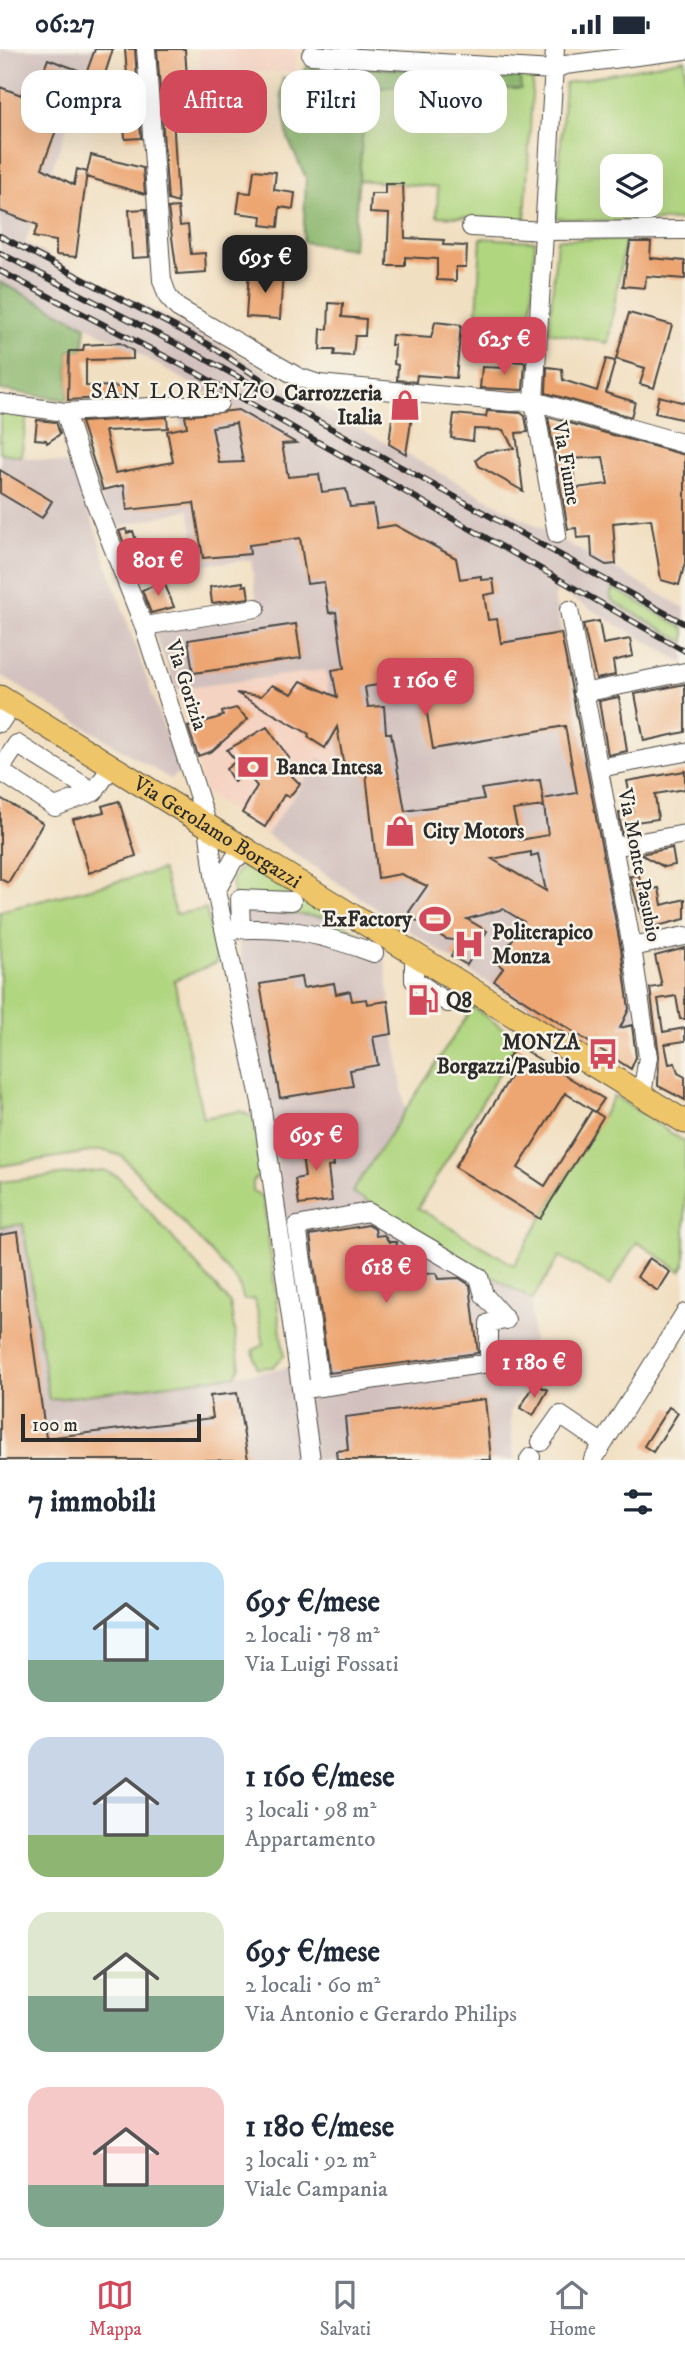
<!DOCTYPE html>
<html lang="it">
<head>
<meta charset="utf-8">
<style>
	:root { --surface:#fff; --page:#f2f2f3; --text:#1f2937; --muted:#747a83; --line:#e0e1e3; --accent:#d1495b }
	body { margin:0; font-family:"IM FELL DW Pica",serif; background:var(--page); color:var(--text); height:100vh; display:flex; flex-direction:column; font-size:26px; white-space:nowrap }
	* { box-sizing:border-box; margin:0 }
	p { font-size:23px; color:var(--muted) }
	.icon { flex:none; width:38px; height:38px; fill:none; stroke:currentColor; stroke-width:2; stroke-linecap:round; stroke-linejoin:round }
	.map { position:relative; height:1411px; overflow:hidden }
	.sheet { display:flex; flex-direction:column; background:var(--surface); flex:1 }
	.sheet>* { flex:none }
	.top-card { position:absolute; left:21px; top:21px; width:644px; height:63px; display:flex; gap:14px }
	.controls { position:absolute; left:600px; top:105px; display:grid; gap:14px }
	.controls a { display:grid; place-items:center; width:63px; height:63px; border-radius:14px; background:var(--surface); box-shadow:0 7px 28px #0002; font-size:35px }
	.scale { position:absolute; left:21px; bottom:18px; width:180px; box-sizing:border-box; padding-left:7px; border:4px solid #2b2b2b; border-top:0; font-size:19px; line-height:24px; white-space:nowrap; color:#2b2b2b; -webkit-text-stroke:5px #f7f3e8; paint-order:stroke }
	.price { position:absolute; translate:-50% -60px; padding:0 16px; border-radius:14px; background:var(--accent); color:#fff; font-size:23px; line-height:46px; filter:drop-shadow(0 2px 4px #0008) }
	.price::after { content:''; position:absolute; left:50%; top:42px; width:21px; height:16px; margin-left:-10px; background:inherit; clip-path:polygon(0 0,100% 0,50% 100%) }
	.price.selected { background:#222; color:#fff }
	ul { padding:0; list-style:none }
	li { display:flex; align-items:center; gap:21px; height:175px; padding:0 28px }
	li span { display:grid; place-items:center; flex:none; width:196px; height:140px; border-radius:21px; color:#555 }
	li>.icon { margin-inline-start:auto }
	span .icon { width:84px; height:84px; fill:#fffc; stroke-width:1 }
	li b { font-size:30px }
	h2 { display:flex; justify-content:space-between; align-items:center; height:84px; padding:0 28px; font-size:30px }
	.chip { padding:0 24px; border-radius:21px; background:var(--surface); box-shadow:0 7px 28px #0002; font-size:24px; line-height:63px }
	.chip.selected { background:var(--accent); color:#fff }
	.status { display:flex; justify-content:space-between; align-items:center; height:49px; padding:0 35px; background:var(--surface); direction:ltr }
	.status svg { height:19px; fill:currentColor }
	.menu { display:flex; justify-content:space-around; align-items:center; height:98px; border-top:2px solid var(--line); background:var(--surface); font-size:19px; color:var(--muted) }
	.menu a { display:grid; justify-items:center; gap:4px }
	.menu .selected { color:var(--accent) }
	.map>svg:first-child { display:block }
	.built { fill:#f5d3c2 }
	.industrial { fill:#d1c0bd }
	.green { fill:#b0d680; stroke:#6e8056; stroke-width:2; fill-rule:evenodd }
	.forest { fill:#8cb76e; stroke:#5c714c; stroke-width:2 }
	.building { fill:#eda672; fill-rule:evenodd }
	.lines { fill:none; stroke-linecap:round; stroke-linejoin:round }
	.minor-casing { stroke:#494642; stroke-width:20 }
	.major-casing { stroke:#494642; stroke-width:25 }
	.minor { stroke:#fff; stroke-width:18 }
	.major { stroke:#eec569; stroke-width:23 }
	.rail-casing { stroke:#2b2b2b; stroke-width:6 }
	.rail { stroke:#f7f3e8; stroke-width:3.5; stroke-dasharray:10; stroke-linecap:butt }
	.labels { text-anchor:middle; stroke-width:5; stroke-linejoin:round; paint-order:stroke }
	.poi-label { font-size:21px; font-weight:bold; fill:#2b2b2b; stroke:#f7f3e8; text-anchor:start }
	.street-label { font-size:21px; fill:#2b2b2b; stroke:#f7f3e8 }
	.neighbourhood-label { font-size:23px; letter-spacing:2px; fill:#2b2b2b; stroke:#f7f3e8 }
</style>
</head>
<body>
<div class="status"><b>06:27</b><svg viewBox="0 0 49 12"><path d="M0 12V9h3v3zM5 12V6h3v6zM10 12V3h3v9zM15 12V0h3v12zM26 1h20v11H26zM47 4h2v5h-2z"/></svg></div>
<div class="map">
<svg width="685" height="1411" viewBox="0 0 685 1411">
	<rect width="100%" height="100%" fill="#f7f3e8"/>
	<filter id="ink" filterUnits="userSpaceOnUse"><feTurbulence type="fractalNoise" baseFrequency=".0143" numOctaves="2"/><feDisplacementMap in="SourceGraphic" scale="14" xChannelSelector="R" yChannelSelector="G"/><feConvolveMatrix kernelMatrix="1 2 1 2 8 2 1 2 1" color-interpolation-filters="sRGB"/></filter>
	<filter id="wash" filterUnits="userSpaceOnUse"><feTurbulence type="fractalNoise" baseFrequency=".00686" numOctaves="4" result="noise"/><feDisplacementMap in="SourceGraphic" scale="28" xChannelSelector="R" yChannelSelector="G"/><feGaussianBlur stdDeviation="1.57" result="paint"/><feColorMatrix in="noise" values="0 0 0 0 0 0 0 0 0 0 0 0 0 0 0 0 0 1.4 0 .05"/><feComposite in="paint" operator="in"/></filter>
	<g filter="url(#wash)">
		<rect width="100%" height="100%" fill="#f1dfc1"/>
		<path class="built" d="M199 0H297L295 23 201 22Z
			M325 621 340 710 334 717 318 709 267 786 205 744 177 640Z"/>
		<path class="industrial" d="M0 0H113L93 62 75 56 25 194 240 307 283 331 281 336 685 559V580L614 540 613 552 685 593V615L558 541 554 549 601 776 638 974 598 979 590 993 480 929 267 786 319 709 334 717 340 710 325 621 177 640 153 580 259 567 251 511 199 516 189 460 111 480 101 447 120 440 190 427 179 363 237 361 120 294 0 233Z
			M0 404 73 416 179 723 170 730 0 626Z
			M232 859 332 869 368 895 383 900 405 1061 352 1143 532 1251 533 1324 510 1362 514 1411H0V1178L23 1174 49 1351 276 1321 303 1314 271 1064Z"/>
		<path class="green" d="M685 10V171L614 173 556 169 565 34ZM612 117H651V156H612Z
			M367 17 533 27 525 171 437 167 438 138 359 131Z
			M481 189 535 192 531 273 477 268Z
			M557 190 625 191 608 294 549 283Z
			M0 362 27 366 21 407 0 404Z
			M613 539 685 580V593L613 552 610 547Z
			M249 818 375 894 378 897 332 879V869L232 859 233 829 241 819Z
			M162 821 176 865 206 860 217 914 174 931 203 1069 240 1062 255 1069 260 1124 253 1132V1142L263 1148 284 1307 273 1318 257 1319 253 1301 264 1296 255 1250 244 1251 238 1233 122 1107 102 1101 0 1117V862Z
			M473 958 519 991 418 1159 514 1216 614 1047 685 1093V1215L681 1222 637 1193 610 1237 560 1207 532 1251 352 1143Z
			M103 1121 118 1127 230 1254 240 1317 236 1326 49 1351 23 1175 0 1178V1133Z"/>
		<path class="forest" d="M308 17 520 26 521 40H460L447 42 437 48 418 50 395 37 366 41 353 200 303 193 306 129 288 90 281 45 283 29 298 28Z
			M0 233 86 277 83 302H69L68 351 0 341Z"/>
		<g id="blocks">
			<path class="building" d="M95 0H113L93 62 67 52 42 119 74 136 77 120 87 123 76 208 56 206V192L33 188 38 176 0 162V38L21 46 24 39 35 44 48 10 78 21 79 44Z
				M125 0H135L141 89 125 90 121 27 127 26Z
				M157 0H185L187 29 181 30 183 46 172 47 178 154 168 151Z
				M91 106 143 119 145 145 86 128Z
				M254 121 276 123 274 141 295 144 293 160 280 158 278 178 261 176 262 167 237 164 240 143 251 144Z
				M385 135H403L405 189 444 191 443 196 467 197 466 218H456V232L437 231V210L405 208V217H387L389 165 370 164 371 145H385Z
				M178 158 180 177 188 176 191 205 205 204 206 223 177 225 168 159Z
				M146 160 149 208 132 209 129 161Z
				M630 193H651L650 209 685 212V230L646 227 645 239 623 237Z
				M249 221 283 223 280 270 246 268Z
				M329 254 343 255 342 268 366 270 365 287H355L353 307 334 306 335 301H320L321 280H328Z
				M629 264 672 276 654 339 640 335 645 319 616 310Z
				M435 273 461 276 456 329 417 326 416 333 397 331 398 316 394 315 395 296H391L392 286 431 289Z
				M120 294 133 302V310L86 311V337L135 338 136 347 68 351 69 302H83L84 296Z
				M606 310 615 312 606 344 635 353 631 368 546 344 547 318 562 320 563 331 597 342Z
				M506 312 525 313 523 341 480 339 482 318 505 319Z
				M659 347 685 354V371L655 364Z
				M394 353 414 355 406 405 389 395Z
				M238 361 296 394 282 395 288 428 319 425 322 443 346 440 350 458 373 456 377 479 395 476 456 509 460 530 481 527V531L493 530 495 544 484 546 488 571 497 570 501 594 561 584 621 900 629 960 620 979 632 976 636 1008 631 1020 494 932 503 919 497 914 524 873 503 860 467 870 487 882 467 916 451 907 460 892 446 890 414 870 409 863 427 837 401 825 378 829 366 725 343 712 337 678 325 699 308 688 309 685 236 644 261 647 272 636 292 645 301 632 337 648 332 621 344 619 336 563 329 564 324 533 307 535 300 489 249 496 250 505 203 509 194 454 127 461 124 436 103 441 81 373 167 368 168 379 105 382 115 424 173 413 167 382 187 378 185 367ZM236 374 243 413 219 414 212 378ZM421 629 433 700 565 677 577 744 543 750 548 786 520 791 513 761 544 757 540 731 481 740 484 750 405 762 391 684H386L384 657 368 658 365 638ZM531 803V807L538 805 546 842 492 810Z
				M487 362 521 364 525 367 528 383 516 384 523 442 479 417 476 411 486 403 514 399 503 381 474 380 473 392 451 389 454 365 486 368Z
				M548 368 685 406V514L679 536 661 531 651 470 613 474 616 515 606 516 592 508 591 488 577 489 576 479 568 480ZM603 408 608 435 576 439 571 410Z
				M37 371 56 373 60 385 47 394 46 391 35 390Z
				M0 421 52 452 42 469 0 444Z
				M126 480 127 484 133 482 137 495 130 497 138 518 134 519 119 482Z
				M164 533 174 558 151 564 142 541Z
				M243 533V537L247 536 249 549 212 554 210 538Z
				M599 572 603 595 630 590 633 607 613 612 615 626 596 630 583 575Z
				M296 575 301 609 193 624 188 591Z
				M685 635V683L644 692 635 645Z
				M619 648 627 702 608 706 599 652Z
				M236 659 248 670 212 702 198 707 188 678 223 667 222 663Z
				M267 678 289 709 280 715 300 735 289 748 284 746 265 778 242 764 257 737 246 724 234 733 226 720 236 712 227 701Z
				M685 722V740L655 745 658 770 627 774 628 784 622 785 619 764 633 762 627 732Z
				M0 749 43 774 8 834 0 830Z
				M119 752 136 807 89 824 73 770 104 763 102 757Z
				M672 799 675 816 664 818 640 805Z
				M639 826 641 842 659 839 662 856 685 850V870L645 880 630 827Z
				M685 899V970H680L676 947 658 950 663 983 685 979V992L665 995 669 1015 675 1014 678 1024 685 1028V1051L658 1037 659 1006 650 939 662 937 655 907Z
				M301 928 303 939 334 934 336 945 350 942 352 952 366 950 367 955 388 952 392 985 373 988 378 1016 350 1021 353 1037 280 1049 260 935Z
				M516 996 604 1050 595 1063 565 1044 518 1119 545 1137 592 1061 603 1068 540 1170 455 1118 517 1017 507 1011Z
				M331 1090 334 1117 328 1118 332 1152 299 1156 295 1130 305 1128 300 1094Z
				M368 1176 375 1180 376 1187 384 1186 389 1193H396L401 1227 436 1224 438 1230 459 1229 470 1236 478 1304 329 1324 310 1186Z
				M18 1183 46 1389 213 1369 210 1347 237 1344 248 1411H0V1186Z
				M649 1209 670 1223 658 1242 637 1228Z
				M535 1335 548 1341 533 1367 520 1359Z
				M485 1350 491 1411H337L336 1402 348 1401 345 1368Z
				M669 1358 678 1364 653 1403 644 1397Z"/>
		</g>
	</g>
	<g filter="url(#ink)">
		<use href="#blocks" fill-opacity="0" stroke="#494642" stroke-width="2"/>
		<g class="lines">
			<defs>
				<path id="minor" d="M146 0 162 231 168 248 178 259 298 328 319 335 511 353 534 352 685 395
					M555 0 534 352 557 485
					M311 6 553 21 565 16 685 1
					M471 178 544 182 685 181
					M0 354 65 363 219 354
					M65 363 90 440 144 577 208 777 216 842 261 1053 311 1411
					M569 561 632 898 648 1008 642 1045
					M144 577 256 559
					M583 644 685 623
					M0 674 12 655
					M599 719 685 703
					M0 721 17 695 94 743
					M0 722 55 758 94 743 112 717
					M613 798 685 785
					M216 842 234 810 248 803
					M241 880 240 850 292 852
					M226 881C283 877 320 884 374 904
					M632 898 685 887
					M414 905V931L429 941
					M438 947 448 954 467 937
					M302 1340 320 1338 489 1314V1274L506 1271 484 1246 479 1228 368 1163 297 1177 320 1338
					M541 1393 560 1366 603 1395
					M529 1411 531 1408
					M593 1411 685 1264"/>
				<g id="major">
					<path id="s1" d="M0 648 685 1073"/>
				</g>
			</defs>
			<use href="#minor" class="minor-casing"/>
			<use href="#major" class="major-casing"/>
			<use href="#minor" class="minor"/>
			<use href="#major" class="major"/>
			<defs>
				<path id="rail" d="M0 187 208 295 265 333
					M0 204 202 308 685 575
					M0 222 195 323 685 602"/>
			</defs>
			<use href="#rail" class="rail-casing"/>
			<use href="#rail" class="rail"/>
		</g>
	</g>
	<defs>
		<symbol id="shop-bare" viewBox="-9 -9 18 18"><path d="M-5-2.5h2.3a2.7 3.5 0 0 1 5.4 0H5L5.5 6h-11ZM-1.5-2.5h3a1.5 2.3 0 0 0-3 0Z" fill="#d1495b" stroke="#f7f3e8" stroke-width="2.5" paint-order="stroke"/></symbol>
		<symbol id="bank-bare" viewBox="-9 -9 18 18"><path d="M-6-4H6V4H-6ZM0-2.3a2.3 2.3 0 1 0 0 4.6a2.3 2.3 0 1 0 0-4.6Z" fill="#d1495b" stroke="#f7f3e8" stroke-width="2.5" paint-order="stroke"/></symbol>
		<symbol id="stadium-bare" viewBox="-9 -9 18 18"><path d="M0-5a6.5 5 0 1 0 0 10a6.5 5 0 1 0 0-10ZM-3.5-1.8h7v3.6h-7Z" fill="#d1495b" stroke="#f7f3e8" stroke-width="2.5" paint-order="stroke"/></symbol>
		<symbol id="hospital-bare" viewBox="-9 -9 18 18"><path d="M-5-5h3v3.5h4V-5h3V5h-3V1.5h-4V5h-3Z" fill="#d1495b" stroke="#f7f3e8" stroke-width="2.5" paint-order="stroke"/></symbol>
		<symbol id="fuel-bare" viewBox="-9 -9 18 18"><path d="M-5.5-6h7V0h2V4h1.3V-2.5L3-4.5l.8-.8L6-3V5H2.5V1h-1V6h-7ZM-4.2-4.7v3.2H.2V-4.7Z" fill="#d1495b" stroke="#f7f3e8" stroke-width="2.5" paint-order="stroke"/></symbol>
		<symbol id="bus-bare" viewBox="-9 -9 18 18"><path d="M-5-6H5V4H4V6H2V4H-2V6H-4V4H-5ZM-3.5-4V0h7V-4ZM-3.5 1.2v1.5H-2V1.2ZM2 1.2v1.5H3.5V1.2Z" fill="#d1495b" stroke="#f7f3e8" stroke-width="2.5" paint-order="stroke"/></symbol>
	</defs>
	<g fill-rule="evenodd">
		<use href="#shop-bare" x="383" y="334" width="44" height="44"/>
		<use href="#bank-bare" x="231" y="696" width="44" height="44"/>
		<use href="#shop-bare" x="378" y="760" width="44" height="44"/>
		<use href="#stadium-bare" x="413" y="848" width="44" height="44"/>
		<use href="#hospital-bare" x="447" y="873" width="44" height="44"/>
		<use href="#fuel-bare" x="401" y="929" width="44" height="44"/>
		<use href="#bus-bare" x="581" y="983" width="44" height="44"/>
	</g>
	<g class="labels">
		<g class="poi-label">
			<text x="382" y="351" text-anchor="end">Carrozzeria<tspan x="382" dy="24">Italia</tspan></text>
			<text x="276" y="725">Banca Intesa</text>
			<text x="423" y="789">City Motors</text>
			<text x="412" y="877" text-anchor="end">ExFactory</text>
			<text x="492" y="890">Politerapico<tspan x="492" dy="24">Monza</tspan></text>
			<text x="446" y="958">Q8</text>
			<text x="580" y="1000" text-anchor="end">MONZA<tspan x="580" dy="24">Borgazzi/Pasubio</tspan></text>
		</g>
		<g class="street-label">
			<text transform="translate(567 414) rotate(80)" y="7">Via Fiume</text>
			<text transform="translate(187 636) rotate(72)" y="7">Via Gorizia</text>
			<text dy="7" stroke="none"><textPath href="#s1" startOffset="256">Via Gerolamo Borgazzi</textPath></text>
			<text transform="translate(640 816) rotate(79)" y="7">Via Monte Pasubio</text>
		</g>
		<g class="neighbourhood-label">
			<text x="184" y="349">SAN LORENZO</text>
		</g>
	</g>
</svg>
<div class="controls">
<a><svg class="icon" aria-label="layers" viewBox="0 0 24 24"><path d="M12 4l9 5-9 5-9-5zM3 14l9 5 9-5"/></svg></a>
</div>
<div class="scale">100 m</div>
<b class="price selected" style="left:265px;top:246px">695 €</b>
<b class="price" style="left:504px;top:328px">625 €</b>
<b class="price" style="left:158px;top:549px">801 €</b>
<b class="price" style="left:425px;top:669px">1 160 €</b>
<b class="price" style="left:316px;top:1124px">695 €</b>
<b class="price" style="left:386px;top:1256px">618 €</b>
<b class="price" style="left:534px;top:1351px">1 180 €</b>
<div class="top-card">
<a class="chip">Compra</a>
<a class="chip selected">Affitta</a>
<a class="chip">Filtri</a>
<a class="chip">Nuovo</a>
</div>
</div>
<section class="sheet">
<h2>7 immobili<svg class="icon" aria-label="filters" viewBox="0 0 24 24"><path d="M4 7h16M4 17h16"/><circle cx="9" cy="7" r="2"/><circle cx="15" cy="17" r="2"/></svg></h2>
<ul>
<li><span style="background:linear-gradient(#bfe0f5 70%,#7fa58c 0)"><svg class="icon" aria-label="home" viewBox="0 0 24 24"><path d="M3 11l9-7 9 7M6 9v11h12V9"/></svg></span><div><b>695 €/mese</b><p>2 locali · 78 m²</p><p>Via Luigi Fossati</p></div></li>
<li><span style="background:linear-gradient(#c9d6e8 70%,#8fb573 0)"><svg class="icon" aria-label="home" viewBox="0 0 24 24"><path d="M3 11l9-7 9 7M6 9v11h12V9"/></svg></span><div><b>1 160 €/mese</b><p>3 locali · 98 m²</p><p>Appartamento</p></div></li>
<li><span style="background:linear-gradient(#dfe7d0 60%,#7fa58c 0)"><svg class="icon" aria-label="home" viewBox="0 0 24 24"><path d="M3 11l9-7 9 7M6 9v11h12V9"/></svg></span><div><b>695 €/mese</b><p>2 locali · 60 m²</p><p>Via Antonio e Gerardo Philips</p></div></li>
<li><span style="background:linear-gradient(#f6c9c9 70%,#7fa58c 0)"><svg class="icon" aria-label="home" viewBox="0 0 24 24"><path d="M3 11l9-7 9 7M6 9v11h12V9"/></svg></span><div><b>1 180 €/mese</b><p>3 locali · 92 m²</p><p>Viale Campania</p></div></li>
</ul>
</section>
<nav class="menu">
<a class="selected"><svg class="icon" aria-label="map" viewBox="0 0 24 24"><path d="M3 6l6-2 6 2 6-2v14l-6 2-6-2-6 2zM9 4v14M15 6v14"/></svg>Mappa</a>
<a><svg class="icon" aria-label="saved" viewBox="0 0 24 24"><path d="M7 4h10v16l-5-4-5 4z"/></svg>Salvati</a>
<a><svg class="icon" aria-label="home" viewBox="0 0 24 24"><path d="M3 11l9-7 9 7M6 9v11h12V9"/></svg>Home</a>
</nav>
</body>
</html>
